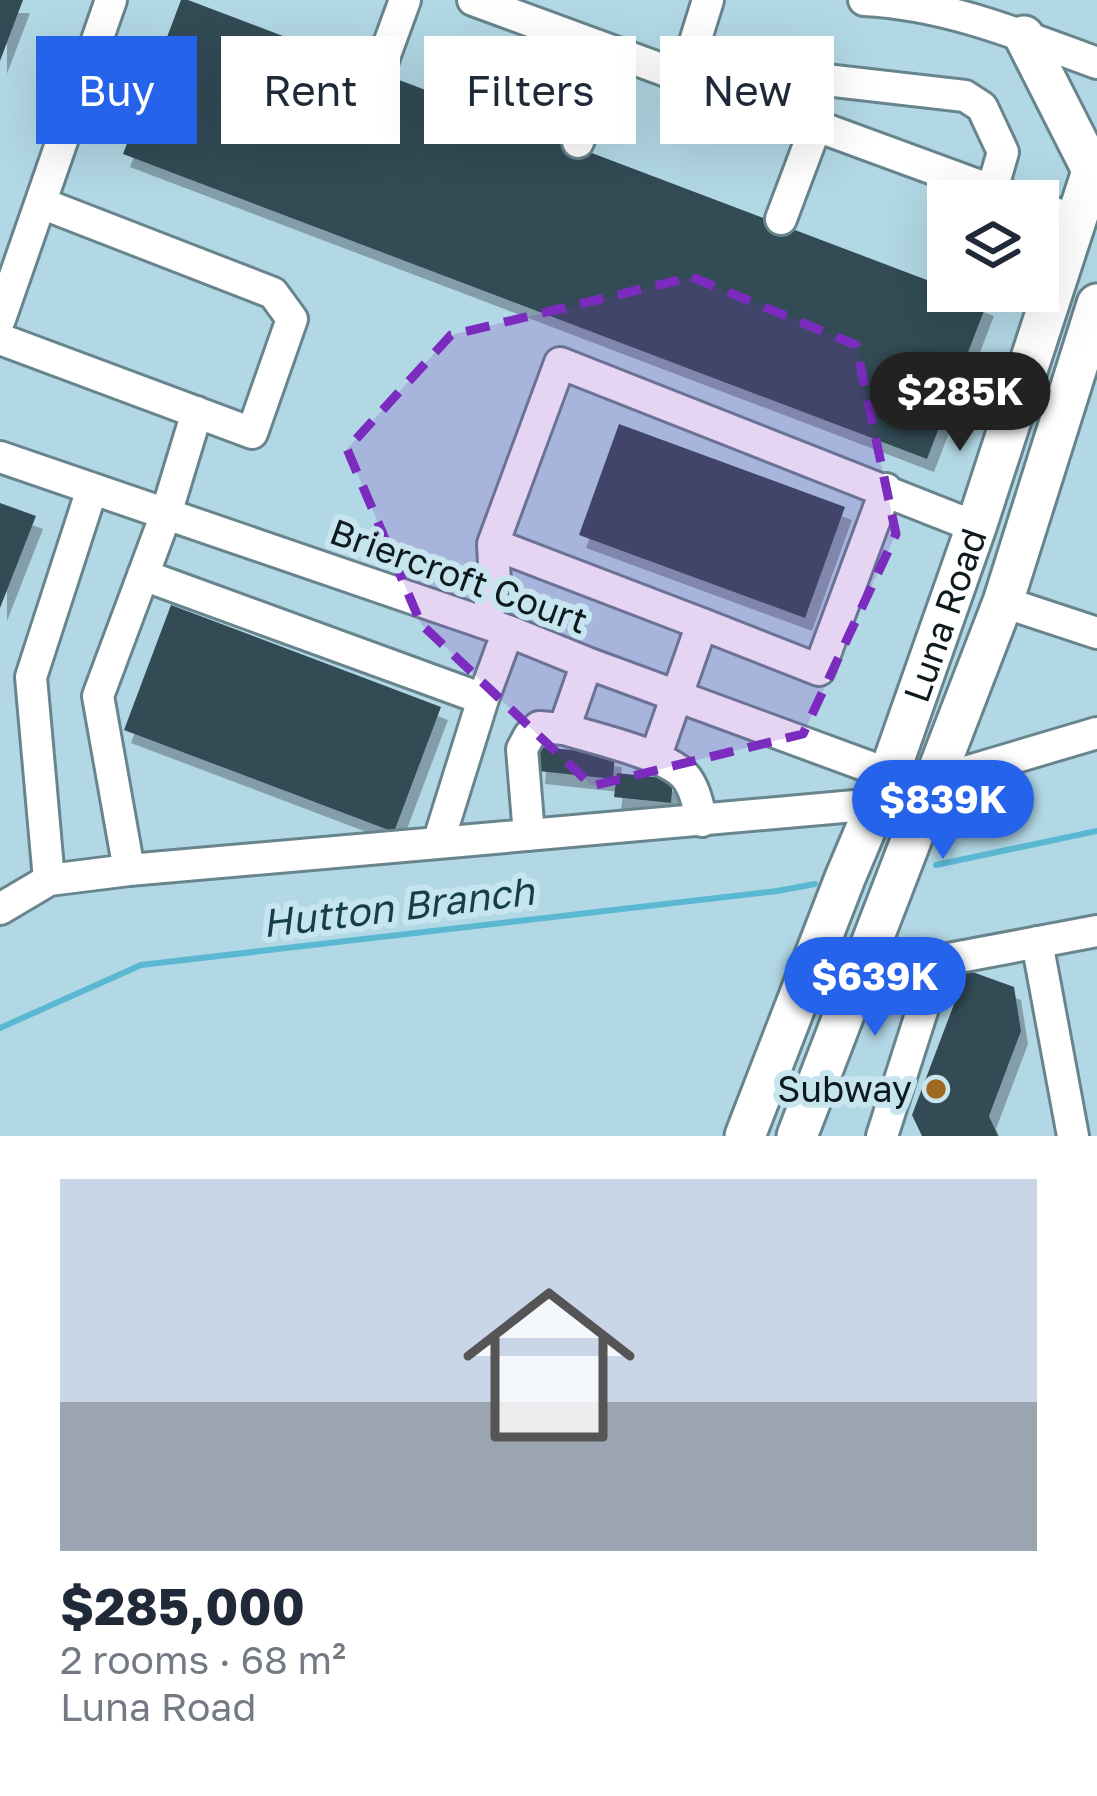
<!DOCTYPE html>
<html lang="en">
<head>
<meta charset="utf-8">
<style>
	:root { --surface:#fff; --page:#f2f2f3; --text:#1f2937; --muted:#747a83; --accent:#2563eb }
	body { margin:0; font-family:"Golos Text",sans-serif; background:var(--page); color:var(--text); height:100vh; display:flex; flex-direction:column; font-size:45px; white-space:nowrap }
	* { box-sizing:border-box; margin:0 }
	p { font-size:39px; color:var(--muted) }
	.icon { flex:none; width:66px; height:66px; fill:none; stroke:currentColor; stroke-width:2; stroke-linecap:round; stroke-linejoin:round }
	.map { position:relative; height:1136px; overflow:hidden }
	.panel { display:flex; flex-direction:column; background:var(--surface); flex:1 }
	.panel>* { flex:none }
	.banner { position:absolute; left:36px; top:36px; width:1026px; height:108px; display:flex; gap:24px }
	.buttons { position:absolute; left:927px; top:180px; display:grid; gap:24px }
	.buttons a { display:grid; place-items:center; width:132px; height:132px; border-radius:0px; background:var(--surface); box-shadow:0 12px 48px #0002; font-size:60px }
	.price { position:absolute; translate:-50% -102px; padding:0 27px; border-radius:42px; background:var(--accent); color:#fff; font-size:39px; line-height:78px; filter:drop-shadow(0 3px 6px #0008) }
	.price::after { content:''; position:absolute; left:50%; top:72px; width:36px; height:27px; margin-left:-18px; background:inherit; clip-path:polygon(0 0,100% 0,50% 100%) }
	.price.active { background:#222; color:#fff }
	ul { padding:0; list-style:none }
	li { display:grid; align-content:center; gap:24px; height:636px; padding:0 60px }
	li span { display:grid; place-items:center; height:372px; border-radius:0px; color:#555 }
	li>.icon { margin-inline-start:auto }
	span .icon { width:216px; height:216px; fill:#fffc; stroke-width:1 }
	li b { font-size:51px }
	.tag { padding:0 42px; border-radius:0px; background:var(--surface); box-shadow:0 12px 48px #0002; font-size:42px; line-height:108px }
	.tag.active { background:var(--accent); color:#fff }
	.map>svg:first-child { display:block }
	.built { fill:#b2d8e5; fill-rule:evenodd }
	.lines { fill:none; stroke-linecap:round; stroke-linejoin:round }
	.stream { stroke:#5bb8d3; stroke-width:6 }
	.building { fill:#314b54; filter:url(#shadow) }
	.minor-casing { stroke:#68848d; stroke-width:36 }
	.major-casing { stroke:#68848d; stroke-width:45 }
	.minor { stroke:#fff; stroke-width:30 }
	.major { stroke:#fff; stroke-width:39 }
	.marked { fill:#7b2cbf; fill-opacity:0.2; stroke:#7b2cbf; stroke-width:9; stroke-dasharray:24 15; stroke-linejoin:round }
	.poi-dot { fill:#9e6821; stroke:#c7e5ef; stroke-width:4.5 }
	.labels { text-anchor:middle; stroke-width:12; stroke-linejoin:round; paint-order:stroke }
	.street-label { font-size:36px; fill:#0d191c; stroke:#c7e5ef }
	.poi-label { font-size:36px; fill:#0d191c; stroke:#c7e5ef; text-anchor:end }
	.water-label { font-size:39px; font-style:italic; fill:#143f4a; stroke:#c7e5ef }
</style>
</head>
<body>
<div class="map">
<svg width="1097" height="1136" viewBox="0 0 1097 1136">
	<defs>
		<filter id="shadow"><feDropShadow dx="7" dy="13" stdDeviation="0" flood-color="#0004"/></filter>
	</defs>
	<rect width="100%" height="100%" fill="#c7e5ef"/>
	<path class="built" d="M0 0H1097V1136H0ZM948 201H1038V291H948Z"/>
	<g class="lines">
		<path class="stream" d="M936 865 1097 831
			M0 1028 141 965 777 891 815 884"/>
	</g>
	<path class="building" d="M0 0H23L0 61Z
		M181 0H188L948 288V291H955L987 303 927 459 123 154Z
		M619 424 845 507 805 618 579 535Z
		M0 503 36 516 0 608Z
		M171 605 441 707 394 832 124 730Z
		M540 747 615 754 613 779 538 771Z
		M617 773 673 779 671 803 614 797Z
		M967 970 1014 987 1021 1031 989 1116 998 1136H922L912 1115Z"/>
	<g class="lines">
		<defs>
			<path id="minor" d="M473 0 1021 201
				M864 0C946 4 1021 35 1097 63
				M382 63 405 0
				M684 77 708 0
				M737 94 817 79 965 96 982 107 1003 152 992 190
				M578 142 611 51
				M1038 207 1074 220
				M781 219 816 126
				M0 319 111 0
				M0 339 252 433 292 319 273 293 41 203
				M197 412 166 514 98 696 129 870 438 843 483 699 508 631
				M0 457 508 631 587 663 889 774
				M493 544 702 624
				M143 575 483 699
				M1003 602 1097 633
				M486 623 495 582 493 544 560 363 976 527
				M587 663 564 729C593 738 664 754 684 775 695 787 698 806 702 821
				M655 758 702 624 819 670 886 489
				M935 781 1097 733
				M529 835 522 749 529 736 539 727 564 729
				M438 843 877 804
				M49 880 31 677 92 489
				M0 909 49 880 129 870
				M1037 942 1073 1136
				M867 954 892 963 938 961 1097 931
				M882 1136 938 961"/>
			<g id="major">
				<path d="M1024 36 1092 170"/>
				<path id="s1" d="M745 1136 845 878 889 774 976 527 1097 156"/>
				<path d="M797 1136 1003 602 1097 304"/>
			</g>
		</defs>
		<use href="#minor" class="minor-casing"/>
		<use href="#major" class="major-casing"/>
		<use href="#minor" class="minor"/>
		<use href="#major" class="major"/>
	</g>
	<path class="marked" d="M692 277 856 345 896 534 803 734 592 786 421 624 347 449 451 335Z"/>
	<circle class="poi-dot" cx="936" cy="1089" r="12"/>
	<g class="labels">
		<g class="street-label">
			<text transform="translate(459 576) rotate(20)" y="13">Briercroft Court</text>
			<text dy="13" stroke="none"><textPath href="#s1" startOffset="558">Luna Road</textPath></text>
		</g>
		<g class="poi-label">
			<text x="912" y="1102">Subway</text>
		</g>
		<g class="water-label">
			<text transform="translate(398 907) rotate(-7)" y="14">Hutton Branch</text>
		</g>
	</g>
</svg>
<div class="buttons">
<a><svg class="icon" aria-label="layers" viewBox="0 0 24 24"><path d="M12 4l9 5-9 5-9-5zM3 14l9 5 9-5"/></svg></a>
</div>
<b class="price active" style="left:960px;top:454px">$285K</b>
<b class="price" style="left:943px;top:862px">$839K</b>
<b class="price" style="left:875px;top:1039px">$639K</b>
<div class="banner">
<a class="tag active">Buy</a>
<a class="tag">Rent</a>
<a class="tag">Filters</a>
<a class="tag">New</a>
</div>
</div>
<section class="panel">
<ul>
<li><span style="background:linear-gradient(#c9d6e8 60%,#9aa5b1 0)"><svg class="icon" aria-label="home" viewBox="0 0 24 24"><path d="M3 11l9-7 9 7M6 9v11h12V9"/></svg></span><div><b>$285,000</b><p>2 rooms · 68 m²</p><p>Luna Road</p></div></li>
</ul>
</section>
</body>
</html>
